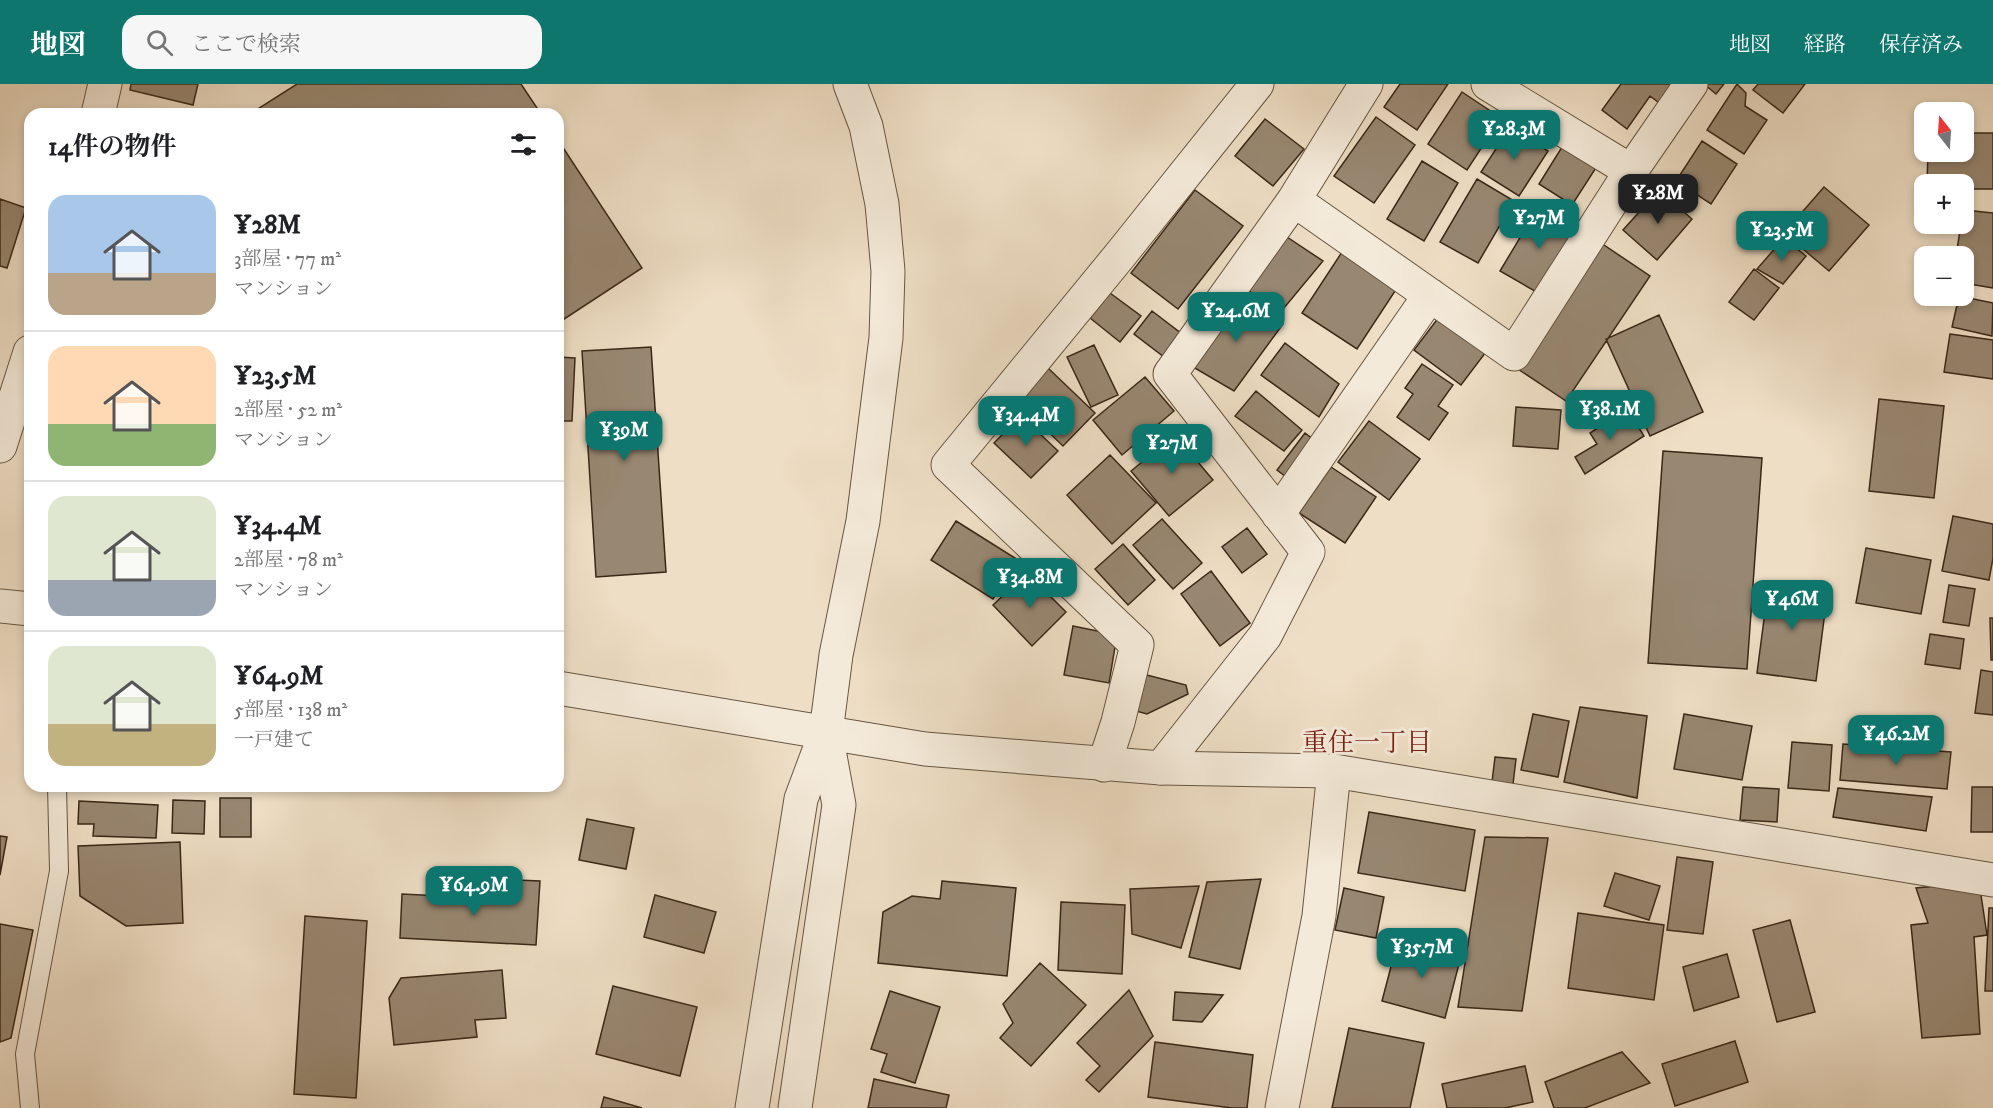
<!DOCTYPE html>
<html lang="ja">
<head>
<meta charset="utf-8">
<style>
	:root { --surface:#fff; --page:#f6f6f6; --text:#202124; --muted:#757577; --line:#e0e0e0; --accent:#0f766e }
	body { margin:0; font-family:"IM FELL DW Pica","Noto Serif JP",serif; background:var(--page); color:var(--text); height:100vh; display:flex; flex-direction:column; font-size:22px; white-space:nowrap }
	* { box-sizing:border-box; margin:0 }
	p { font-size:20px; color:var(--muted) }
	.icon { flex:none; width:33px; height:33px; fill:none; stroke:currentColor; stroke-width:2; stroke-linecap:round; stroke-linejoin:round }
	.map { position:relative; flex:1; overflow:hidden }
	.sheet { position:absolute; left:24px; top:24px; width:540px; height:684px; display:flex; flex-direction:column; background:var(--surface); border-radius:18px; box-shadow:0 3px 9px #0003 }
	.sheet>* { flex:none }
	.needle { width:39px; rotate:343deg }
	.fabs { position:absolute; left:1914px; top:18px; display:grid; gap:12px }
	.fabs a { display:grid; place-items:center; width:60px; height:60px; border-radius:12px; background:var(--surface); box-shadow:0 3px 9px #0003; font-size:30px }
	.price { position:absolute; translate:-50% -51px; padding:0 14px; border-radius:12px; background:var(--accent); color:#fff; font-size:20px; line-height:39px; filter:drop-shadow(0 2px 3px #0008) }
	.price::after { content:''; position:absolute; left:50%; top:36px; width:18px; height:14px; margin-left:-9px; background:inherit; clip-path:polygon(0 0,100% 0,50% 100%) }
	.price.on { background:#222; color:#fff }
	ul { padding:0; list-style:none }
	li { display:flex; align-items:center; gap:18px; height:150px; padding:0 24px }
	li+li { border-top:2px solid var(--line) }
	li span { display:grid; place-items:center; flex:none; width:168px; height:120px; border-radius:18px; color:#555 }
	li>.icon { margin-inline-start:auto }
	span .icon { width:72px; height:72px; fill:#fffc; stroke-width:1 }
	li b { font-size:26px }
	h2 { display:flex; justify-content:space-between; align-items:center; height:72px; padding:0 24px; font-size:26px }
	header { display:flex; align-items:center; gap:36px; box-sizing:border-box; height:84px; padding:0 30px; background:var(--accent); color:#fff }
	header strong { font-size:28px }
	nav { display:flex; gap:33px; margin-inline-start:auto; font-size:21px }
	.search { width:420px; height:54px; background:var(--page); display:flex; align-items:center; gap:15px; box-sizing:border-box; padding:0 21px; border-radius:18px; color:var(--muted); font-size:22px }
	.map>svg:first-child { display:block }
	.building { fill:#988771; stroke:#3a2817; stroke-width:1.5 }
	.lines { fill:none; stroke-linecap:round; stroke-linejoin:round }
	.service-casing { stroke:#675642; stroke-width:20 }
	.minor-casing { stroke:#675642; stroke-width:35 }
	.tertiary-casing { stroke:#675642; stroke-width:35 }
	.service { stroke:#f4ead9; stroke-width:18 }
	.minor { stroke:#f4ead9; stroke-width:33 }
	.tertiary { stroke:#f4ead9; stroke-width:33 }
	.labels { text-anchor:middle; stroke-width:6; stroke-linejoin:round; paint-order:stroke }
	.neighbourhood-label { font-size:26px; fill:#7a1f14; stroke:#f4ead9 }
</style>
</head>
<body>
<header>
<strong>地図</strong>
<div class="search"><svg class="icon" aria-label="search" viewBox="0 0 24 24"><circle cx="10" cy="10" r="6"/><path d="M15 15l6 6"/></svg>ここで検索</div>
<nav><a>地図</a><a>経路</a><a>保存済み</a></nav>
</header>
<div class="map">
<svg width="1993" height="1024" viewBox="0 0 1993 1024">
	<rect width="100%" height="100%" fill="#eedec5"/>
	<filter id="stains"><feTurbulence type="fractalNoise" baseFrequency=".00333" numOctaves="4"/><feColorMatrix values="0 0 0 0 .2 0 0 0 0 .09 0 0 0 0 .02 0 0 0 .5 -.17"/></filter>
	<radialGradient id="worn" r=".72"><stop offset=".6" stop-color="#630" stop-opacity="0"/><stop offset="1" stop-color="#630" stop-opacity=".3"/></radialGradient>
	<path class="building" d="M131 0H198L193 21 130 6Z
		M297 0H521L541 30H250Z
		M1400 0H1448L1417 46 1384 23Z
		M1621 0H1685L1667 25 1650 12 1627 45 1602 26Z
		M1704 0H1724L1716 10Z
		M1737 0 1746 9 1745 22 1767 36 1744 70 1707 46Z
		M1758 0H1805L1783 29 1753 6Z
		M1462 8 1501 34 1467 86 1428 60Z
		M1376 33 1415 61 1374 119 1334 92Z
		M1265 35 1304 65 1273 102 1235 72Z
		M1510 43 1548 67 1519 112 1481 88Z
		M1964 49H1993V105H1964V100H1927L1928 68H1964Z
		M1567 55 1601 76 1572 121 1539 100Z
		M558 56 642 184 558 239Z
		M1702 57 1737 80 1711 120 1676 97Z
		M1422 77 1458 99 1424 157 1387 135Z
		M1477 95 1514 117 1478 179 1440 158Z
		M1824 103 1869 141 1829 187 1784 149Z
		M1195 106 1243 142 1178 225 1131 189Z
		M1659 106 1692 135 1657 176 1623 146Z
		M0 115 26 124 7 184 0 182Z
		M1539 122 1578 144 1540 210 1500 187Z
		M1964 126 1993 129V204L1964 199V172H1956L1961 140H1964Z
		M1281 149 1323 177 1279 230 1243 202Z
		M1784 154 1806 172 1783 200 1757 185Z
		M1601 159 1650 192 1566 317 1518 285Z
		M1344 165 1399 201 1357 265 1302 229Z
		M1754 185 1779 204 1754 236 1729 218Z
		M1110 209 1141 232 1120 258 1090 234Z
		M1239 211 1283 240 1234 307 1188 280Z
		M1959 212 1993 219 1992 252 1952 243Z
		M1445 225 1492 260 1461 301 1414 266Z
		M1152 227 1182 250 1164 273 1134 250Z
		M1659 231 1703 328 1650 352 1606 255Z
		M1950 250 1993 256V295L1944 288Z
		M1285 259 1339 300 1319 333 1261 291Z
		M1094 261 1118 311 1091 323 1067 273Z
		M651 263 666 488 596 493 582 267Z
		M558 273 575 274 572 337H558Z
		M1422 280 1453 301 1438 322 1448 329 1429 356 1397 333 1413 310 1405 304Z
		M1048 284 1095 329 1063 362 1016 317Z
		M1145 293 1174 327 1122 371 1093 336Z
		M1256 307 1302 346 1284 367 1235 332Z
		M1879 315 1944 322 1934 414 1869 407Z
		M1516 323 1561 326 1558 365 1513 362Z
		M1627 325 1644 352 1585 390 1575 373 1597 360 1590 349Z
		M1021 332 1058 367 1031 394 994 359Z
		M1369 337 1420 375 1389 416 1338 378Z
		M1305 349 1318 359 1289 395 1277 386Z
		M1175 351 1213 396 1169 432 1131 387Z
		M1663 367 1762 374 1747 585 1648 579Z
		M1110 371 1156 419 1112 460 1067 411Z
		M1331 383 1376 413 1345 459 1299 429Z
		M1953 432 1993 440V474L1989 496 1942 487Z
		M1162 435 1202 479 1173 505 1133 461Z
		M956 437 1018 476 993 515 931 476Z
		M1247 444 1267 470 1242 489 1222 463Z
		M1123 460 1155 496 1128 521 1095 485Z
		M1866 464 1931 476 1921 530 1856 519Z
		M1211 487 1250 539 1220 562 1181 510Z
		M1027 489 1066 528 1032 562 993 521Z
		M1769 497 1828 505 1816 597 1757 589Z
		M1949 501 1975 505 1969 542 1943 538Z
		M1990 534H1993V576H1991Z
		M1073 542 1117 551 1109 599 1064 591Z
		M1930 550 1964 555 1960 585 1925 580Z
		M1981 586 1993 588V631L1975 629Z
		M1135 588 1186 601 1188 610 1147 630 1125 624Z
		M1580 623 1647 632 1637 714 1564 698Z
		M1533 630 1569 637 1558 693 1521 686Z
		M1684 630 1752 642 1742 696 1674 685Z
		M1792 658 1832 661 1829 707 1788 704Z
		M1843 660 1951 668 1947 705 1840 696Z
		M1495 673 1516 675 1513 700 1492 698Z
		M1743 703 1779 705 1777 738 1740 736Z
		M1972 703H1993V748H1971Z
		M1838 704 1932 713 1926 747 1833 733Z
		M220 714H251V753H220Z
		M173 716 205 717 204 750 172 749Z
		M79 717 158 721 156 754 93 752 94 740H78Z
		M1369 728 1475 746 1465 807 1358 789Z
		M587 735 634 744 626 785 579 776Z
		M0 752 7 753 0 791Z
		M1485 753 1548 754 1522 927 1458 923Z
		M180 758 183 839 126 842 80 812 78 762Z
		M1677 773 1713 778 1703 850 1667 846Z
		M1615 789 1660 802 1649 836 1604 822Z
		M1261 795 1240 885 1189 873 1207 798Z
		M516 796 540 797 536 861 400 854 402 810 505 815Z
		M942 797 1016 804 1007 892 878 879 883 828 912 812 940 815Z
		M1979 798 1987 851 1974 853 1980 950 1922 954 1911 841 1928 839 1916 804Z
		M1199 802 1181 864 1132 850 1130 805Z
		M1344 804 1384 813 1376 854 1335 846Z
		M655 811 716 828 704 869 644 853Z
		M1061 818 1125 821 1122 890 1058 886Z
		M1989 824H1993V907H1985Z
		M1578 829 1664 841 1654 916 1568 904Z
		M305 832 367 837 356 1014 294 1010Z
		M1790 836 1815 928 1777 938 1753 846Z
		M0 840 33 846 11 954 0 958Z
		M1398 856 1461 872 1445 934 1382 917Z
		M1727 870 1739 913 1694 927 1683 883Z
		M1040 879 1086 921 1031 982 1000 954 1013 939 1003 920Z
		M502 886 506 934 475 936 477 953 394 961 389 914 401 894Z
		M613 902 697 923 680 992 596 970Z
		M1129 906 1153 952 1099 1008 1086 996 1100 982 1077 959Z
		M890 907 940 923 915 999 881 988 887 970 871 965Z
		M1175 908 1223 911 1202 938 1173 936Z
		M1349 944 1424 959 1410 1024H1332Z
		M1735 957 1748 998 1675 1022 1662 980Z
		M1155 958 1253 971 1247 1024H1232L1148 1013Z
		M1622 968 1650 999 1585 1024H1554L1545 998Z
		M1525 982 1533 1018 1505 1024H1447L1442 1000Z
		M874 995 949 1011 946 1024H868Z
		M604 1013 642 1024H601Z"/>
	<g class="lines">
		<defs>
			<path id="service" d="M30 1024 25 970 59 787 57 702"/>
			<path id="minor" d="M1488 0 1631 87
				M1294 116 1514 270 1631 87 1691 0
				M1278 430 1430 211
				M1104 681 1118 638 1137 561 948 381 1121 170 1257 0
				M1161 684 1265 552 1308 468 1170 290 1294 116 1366 0
				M1282 1024 1319 832 1334 687"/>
			<path id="tertiary" d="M98 30 105 0
				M0 362 30 268
				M0 522 30 525
				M558 604 925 665 1161 684 1334 687 1993 796
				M752 1024 801 715 826 648 836 571 863 437 886 254 888 187 882 120 866 42 850 0
				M795 1024 839 721 826 650"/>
		</defs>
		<use href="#service" class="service-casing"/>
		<use href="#minor" class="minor-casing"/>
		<use href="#tertiary" class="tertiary-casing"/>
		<use href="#service" class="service"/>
		<use href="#minor" class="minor"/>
		<use href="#tertiary" class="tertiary"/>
	</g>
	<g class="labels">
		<g class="neighbourhood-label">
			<text x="1367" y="667">重住一丁目</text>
		</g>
	</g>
	<rect width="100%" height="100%" filter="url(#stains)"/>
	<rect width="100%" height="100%" fill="url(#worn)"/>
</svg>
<div class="fabs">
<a><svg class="needle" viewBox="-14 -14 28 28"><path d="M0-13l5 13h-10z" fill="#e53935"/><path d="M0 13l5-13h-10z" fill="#757577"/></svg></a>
<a>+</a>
<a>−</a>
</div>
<b class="price" style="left:1514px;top:77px">¥28.3M</b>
<b class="price on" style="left:1658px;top:141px">¥28M</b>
<b class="price" style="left:1539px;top:166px">¥27M</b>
<b class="price" style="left:1782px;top:178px">¥23.5M</b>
<b class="price" style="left:1236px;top:259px">¥24.6M</b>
<b class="price" style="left:1610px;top:357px">¥38.1M</b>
<b class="price" style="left:1026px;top:363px">¥34.4M</b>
<b class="price" style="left:624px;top:378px">¥39M</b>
<b class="price" style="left:1172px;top:391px">¥27M</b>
<b class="price" style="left:1030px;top:525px">¥34.8M</b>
<b class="price" style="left:1792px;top:547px">¥46M</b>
<b class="price" style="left:1896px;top:682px">¥46.2M</b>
<b class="price" style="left:474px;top:833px">¥64.9M</b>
<b class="price" style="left:1422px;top:895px">¥35.7M</b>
<section class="sheet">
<h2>14件の物件<svg class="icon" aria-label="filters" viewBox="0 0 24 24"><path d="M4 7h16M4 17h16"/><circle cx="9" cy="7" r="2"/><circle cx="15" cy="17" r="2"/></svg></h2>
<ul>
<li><span style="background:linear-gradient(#a9c7e8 65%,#b9a48a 0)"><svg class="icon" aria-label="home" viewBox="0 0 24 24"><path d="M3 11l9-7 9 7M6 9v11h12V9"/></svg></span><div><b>¥28M</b><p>3部屋 · 77 m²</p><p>マンション</p></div></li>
<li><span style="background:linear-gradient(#ffd9b3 65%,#8fb573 0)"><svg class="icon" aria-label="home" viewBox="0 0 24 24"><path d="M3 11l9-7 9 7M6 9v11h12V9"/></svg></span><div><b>¥23.5M</b><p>2部屋 · 52 m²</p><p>マンション</p></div></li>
<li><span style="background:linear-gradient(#dfe7d0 70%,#9aa5b1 0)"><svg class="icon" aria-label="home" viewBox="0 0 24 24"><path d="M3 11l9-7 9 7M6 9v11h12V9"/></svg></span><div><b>¥34.4M</b><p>2部屋 · 78 m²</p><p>マンション</p></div></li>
<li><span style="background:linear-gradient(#dfe7d0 65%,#c2b280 0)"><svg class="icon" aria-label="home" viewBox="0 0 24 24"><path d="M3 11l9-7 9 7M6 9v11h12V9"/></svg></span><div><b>¥64.9M</b><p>5部屋 · 138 m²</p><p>一戸建て</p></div></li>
</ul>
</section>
</div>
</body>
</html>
